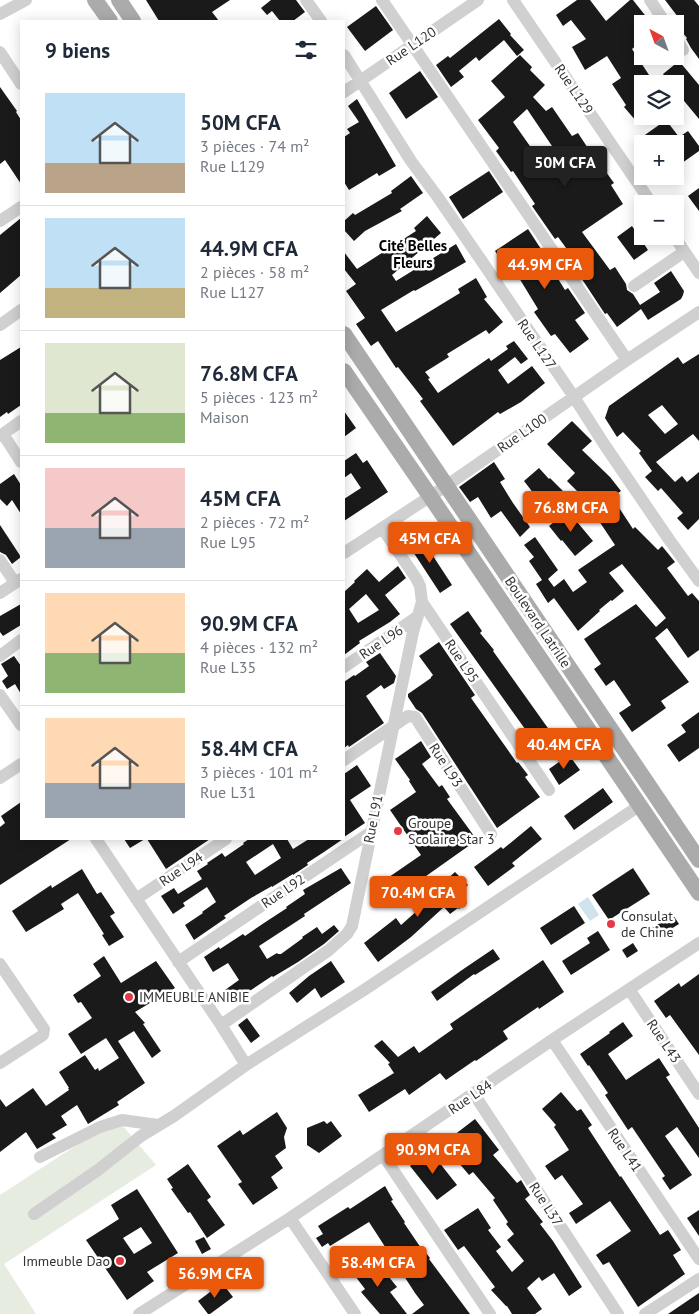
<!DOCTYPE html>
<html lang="fr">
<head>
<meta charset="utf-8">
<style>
	:root { --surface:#fff; --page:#f2f2f3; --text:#1f2937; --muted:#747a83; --line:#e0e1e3; --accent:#ea580c }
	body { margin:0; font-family:"PT Sans",sans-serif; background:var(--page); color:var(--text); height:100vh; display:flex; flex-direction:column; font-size:19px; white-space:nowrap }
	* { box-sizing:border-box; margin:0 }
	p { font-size:16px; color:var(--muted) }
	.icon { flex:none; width:28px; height:28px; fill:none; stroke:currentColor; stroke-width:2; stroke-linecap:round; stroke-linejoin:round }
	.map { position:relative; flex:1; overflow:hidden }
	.details { position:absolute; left:20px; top:20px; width:325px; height:820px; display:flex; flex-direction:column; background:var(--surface); border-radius:0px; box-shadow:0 2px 12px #0003 }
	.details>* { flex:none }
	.needle { width:32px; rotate:319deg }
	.buttons { position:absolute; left:634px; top:15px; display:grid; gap:10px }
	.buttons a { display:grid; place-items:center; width:50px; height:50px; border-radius:0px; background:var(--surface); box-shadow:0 2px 12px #0003; font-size:25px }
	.price { position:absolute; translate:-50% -42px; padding:0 11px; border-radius:5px; background:var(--accent); color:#fff; font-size:16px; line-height:32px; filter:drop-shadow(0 1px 2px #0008) }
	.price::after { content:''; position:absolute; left:50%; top:30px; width:15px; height:11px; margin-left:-8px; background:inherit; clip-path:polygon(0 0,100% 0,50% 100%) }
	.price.current { background:#222; color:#fff }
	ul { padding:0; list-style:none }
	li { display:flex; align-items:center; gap:15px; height:125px; padding:0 25px }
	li+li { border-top:1px solid var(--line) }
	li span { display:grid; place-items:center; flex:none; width:140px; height:100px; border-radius:0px; color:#555 }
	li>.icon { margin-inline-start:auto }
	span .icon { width:60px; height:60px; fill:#fffc; stroke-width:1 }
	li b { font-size:21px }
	h2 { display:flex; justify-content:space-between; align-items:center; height:60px; padding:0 25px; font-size:21px }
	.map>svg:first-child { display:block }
	.green { fill:#e6ecdf }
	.water { fill:#cfe2ee }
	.building { fill:#1a1a1a; fill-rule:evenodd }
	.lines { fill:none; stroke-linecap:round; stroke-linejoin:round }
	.minor { stroke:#d0d0d0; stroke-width:12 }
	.major { stroke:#ababab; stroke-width:16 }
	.poi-dot { fill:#e63946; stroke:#fff; stroke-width:2 }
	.labels { text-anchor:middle; stroke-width:5; stroke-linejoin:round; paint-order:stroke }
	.street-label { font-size:14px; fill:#333; stroke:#fff }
	.poi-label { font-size:14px; fill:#333; stroke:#fff; text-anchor:start }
	.neighbourhood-label { font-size:15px; font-weight:bold; fill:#000; stroke:#fff }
</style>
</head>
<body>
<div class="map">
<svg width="699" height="1314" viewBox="0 0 699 1314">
	<rect width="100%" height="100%" fill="#fff"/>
	<path class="green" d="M117 1119 156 1165 4 1264 36 1314H0V1195Z"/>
	<path class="water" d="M588 897 599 915 590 921 578 904Z"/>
	<path class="building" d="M146 0H230L212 12 219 21H159Z
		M271 0H296L305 12 293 21H280L272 11 267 15 261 8Z
		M577 0H590L606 21 630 0H633L652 24H642V41L632 49 651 78 642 84V117L637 122 624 107 626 105 612 84 621 78 607 56 585 70 572 47 586 39 571 20 563 26 556 15Z
		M665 0H694L699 6V59L691 48 686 39 687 38 676 25 681 21Z
		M376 6 393 30 365 51 347 27Z
		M499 19 511 34 510 35 524 50 517 56 504 40 479 61 476 57 459 71 464 77 451 87 436 65 448 56 450 58Z
		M520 55 532 67 530 70 545 85 533 97 546 111 552 107 572 136 578 133 597 162 598 161 614 183 611 185 623 204 582 232 610 270 615 267 626 284 627 290 633 294 640 305 660 292 654 283 671 271 684 291 683 295 681 299 648 320 641 309 617 327 607 313 605 314 568 258 572 256 558 237 555 239 532 206 535 204 513 171 511 172 496 151 499 148 478 120 505 97 491 81ZM527 109 554 149 539 159 513 122Z
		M679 61 699 85V119L675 90V84H670L663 74Z
		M420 71 438 97 406 119 389 93Z
		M0 87 17 111 16 112 21 120V184L5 160 0 164Z
		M357 99 396 166 379 176 377 173 349 190 344 182V137L350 133 347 129 359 122 348 106Z
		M666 120 679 137 688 131 699 146V151L675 168V144H646L642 137Z
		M489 171 503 192 463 219 449 197Z
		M411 176 423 193 400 209 402 211 365 231 354 241 344 230V221L353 213 355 215 392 193 391 191Z
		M699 188V211L688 196Z
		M427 216 441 233 392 275 396 281 456 244 466 262 415 291 414 290 381 310 396 332 460 293 458 289 476 278 487 297 484 299 503 322 489 334 486 330 447 354 449 357 425 372 430 378 428 379 438 393 489 358 491 361 508 349 506 346 514 341 528 359 521 364 515 357 498 370 508 384 532 366 545 383 521 402 500 414 498 412 453 446 420 401 423 399 398 367 396 368 378 341 371 346 356 324 365 318 346 291 356 284 344 269V252L357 269 416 231 414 228Z
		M21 218V275L0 293V235Z
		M632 226 648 250 634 260 617 237Z
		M528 229 541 249 540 250 565 290 568 288 585 313 575 320 589 339 570 353 555 334 551 336 534 312 538 309 513 268 508 271 495 251Z
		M21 347V405L8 414 7 412 0 417V360Z
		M699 354V441L693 434 656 462 675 482 682 476 687 482 699 472V519L688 530 677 518 683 513 661 488 658 491 645 477 652 471 639 453 641 451 623 432 617 437 605 418 609 406 678 357 683 364ZM662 405 678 424 665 434 648 415Z
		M344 411 356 428 344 437Z
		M572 421 592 441 582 450 610 477 621 491 612 497 633 529 635 527 658 550 662 546 675 562 667 568 688 596 692 593 699 601V650L688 658 667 628 655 638 689 682 661 701 666 708 632 732 619 713 631 705 614 680 606 686 594 669 601 664 584 639 636 604 656 627 666 618 622 564 609 573 624 591 612 601 611 600 599 610 600 611 578 631 554 598 548 603 536 584 542 580 529 561 534 557 524 545 535 537 558 570 548 579 554 587 564 579 573 592 587 582 578 570 615 545 593 512 591 513 582 501 585 499 567 481 575 473 547 444Z
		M356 453 363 463 367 460 388 492 344 521V499L361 488 351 473 344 478V461Z
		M494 462 505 479 500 482 513 503 530 527 520 537 501 511 491 518 478 497 470 502 459 487Z
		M539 468 549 479 550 478 564 492 549 508 534 494 524 481Z
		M14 474 21 485V514L12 500 7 506 0 499V484Z
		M568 511 593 541 575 556 562 540 561 541 549 526Z
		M0 525 21 557 12 564 6 555 0 552Z
		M420 536 452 585 440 593 408 544Z
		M398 566 406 578 385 595 400 614 390 622 359 641 360 643 344 655V592L355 582 354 581 367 569 379 582ZM366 594 379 610 358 623 349 609Z
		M21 604V625L3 636 0 632V616Z
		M468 611 482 631 480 633 494 650 493 651 550 731 533 744 524 731 525 729 450 624Z
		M439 642 475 695 471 698 517 763 518 762 528 775 525 777 540 797 497 828 422 713 416 709 408 697V694L431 678V677L433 675 419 656Z
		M380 653 396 676 394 683 384 689 381 685 366 696 384 723 349 747 348 745 344 748V682L354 675 355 676 369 666 366 662Z
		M14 656 21 666V694L15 684 7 689 2 681 8 676 1 664Z
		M699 712V748L679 762 667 745 686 732 681 725Z
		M421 741 431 757 422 764 439 787 442 785 450 797 447 799 477 840 388 903 376 886 421 855 390 810 416 792 409 781 410 780 395 759Z
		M569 755 580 770 559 785 549 769Z
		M357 765 371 786 350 800 365 823 344 837V774Z
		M603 788 613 802 574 830 564 816Z
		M21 802V839H71L0 885V827L5 823 1 816Z
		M531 826 542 839 512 863 515 866 488 886 474 867 501 847 503 849Z
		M124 839H145L130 848Z
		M147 839H210L166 869Z
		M249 839H287L293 849 309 839H343L324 852 307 863 308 865 293 875V874L272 887V886L251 898 224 916 226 918 194 940 185 925 203 913 202 912 216 902 207 887 183 903 185 906 173 914 161 896 174 888 178 894 202 879 197 871 208 864 207 863 222 853 225 857 244 844 243 843ZM273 844 281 858 255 875 246 862Z
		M341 868 351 883 304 914 305 916 259 946 267 959 277 953 278 954H281L303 938 302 937 317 927 322 934 334 925 339 931 324 944 298 962 273 977 272 976 245 994 247 996 234 1004 225 990 239 980 228 963 213 972 204 957 219 947 220 949 243 934 245 936 267 921 287 908 286 907 305 894 303 890Z
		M633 868 650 894 609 920 592 895Z
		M82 869 97 894 101 892 115 913 110 916 124 937 109 946 102 935 104 934 78 893 61 904 64 909 26 932 12 911 51 885 52 888Z
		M455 872 468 885 460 893 467 903 459 909 458 908 450 914 444 907 411 937 378 962 364 943 396 918 401 925 436 894 434 891Z
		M574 906 585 923 551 945 540 928Z
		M673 915 679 924 658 937 652 928Z
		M598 931 610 950 571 975 562 961 590 943 587 938Z
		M633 943 638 951 627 958 622 950Z
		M493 949 500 959 475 975 474 974 437 1001 431 992 462 970Z
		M104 956 121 983 156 961 175 988 135 1012 145 1023 143 1024 161 1051 152 1058 134 1031 118 1041 145 1083 117 1102 119 1105 88 1124 77 1105 61 1116 67 1125 52 1134 56 1138 37 1149 26 1132 0 1152V1099L6 1107 33 1088 46 1106 69 1090 68 1088H69L59 1072 85 1055 95 1070 98 1068 99 1071 119 1058 106 1038 81 1054 68 1034 92 1018 81 1002 78 1003 73 995 101 976 93 964Z
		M543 960 564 992 539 1009 538 1007 503 1031 508 1039 476 1061 475 1060 446 1080 440 1073 409 1095 405 1089 369 1112 358 1095 394 1073 388 1064 390 1063 374 1046 382 1040 398 1057 414 1046 419 1053 453 1029 450 1024Z
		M331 961 345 982 321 998 315 988 297 1003 289 993 309 976Z
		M699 974V1055L670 1015 666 1018 654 1001 679 983 681 987Z
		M247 1018 260 1036 251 1043 238 1025Z
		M623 1022 633 1036 608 1054 626 1080 659 1058 670 1075 666 1077 699 1128V1158L677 1127 665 1136 692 1175 670 1190 662 1178 665 1176 632 1127 628 1130 605 1095 608 1093 589 1065 588 1066 580 1054 610 1033 609 1032Z
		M561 1092 577 1111 581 1109 592 1125 588 1128 620 1177 621 1176 660 1235 668 1230 681 1250 673 1255 685 1274 638 1307 609 1262 603 1265 596 1255 631 1231 610 1201 576 1224 569 1213 583 1204 562 1175 555 1180 545 1166 569 1150 554 1127 556 1125 542 1109Z
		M277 1112 287 1128 284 1137 286 1148 275 1156 283 1168 271 1177 278 1188 253 1205 238 1184 242 1182 217 1146 240 1130 243 1135Z
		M475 1119 499 1150 493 1155 517 1183 521 1180 530 1195 525 1199 543 1222 540 1224 553 1241 582 1287 569 1296 554 1273 542 1281 539 1277 527 1288 542 1309 535 1314H512L507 1306H506L491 1290 495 1287 464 1246 458 1250 444 1230 478 1208 491 1228 488 1230 501 1247 496 1251 512 1272 524 1261 507 1240 514 1234 506 1224 508 1222 493 1200 495 1198 473 1172 469 1175 459 1163 460 1161 445 1142Z
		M324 1121 327 1124 331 1121 342 1136 319 1153 307 1145V1128Z
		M428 1152H431L457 1185 437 1200 410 1166Z
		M188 1164 211 1197 207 1200 225 1225 207 1238 190 1212 188 1213 171 1189 173 1188 167 1179Z
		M385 1186 393 1200 391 1201 405 1222 404 1223 421 1248H422L430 1258 429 1259 470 1314H412L424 1305 415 1293 369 1222 330 1246 328 1243 322 1247 316 1238 323 1234 318 1226 348 1207 350 1209Z
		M137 1189 178 1253 147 1272 154 1281 127 1300 86 1240 119 1219 111 1205ZM141 1227 152 1243 134 1254 123 1238Z
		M699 1210V1236L687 1218Z
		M204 1237 211 1249 202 1254 195 1241Z
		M372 1256 397 1287 390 1292 407 1314H380L361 1292 365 1289 352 1272Z
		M222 1283 233 1297 210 1314H208L198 1301Z
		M699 1293V1310L693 1314H668Z"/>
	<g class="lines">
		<path class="minor" d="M306 0 321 21
			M382 0 627 360
			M513 0 652 204
			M650 0 666 24
			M0 14 26 0
			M675 37 683 50
			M0 52 21 84
			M344 55 411 161 437 196 481 260 574 397 604 444 668 538 699 581
			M344 92 478 0
			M0 221 21 207
			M674 236 699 273
			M634 286 684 252
			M0 325 21 310
			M3 434 21 462
			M0 436 21 421
			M382 528 416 578 420 586 422 602 549 790
			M344 553 446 486 627 360 699 312
			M0 560 15 583
			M0 593 21 579
			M0 656 21 640
			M344 667 417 617
			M0 695 21 725
			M344 760 408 716 415 717 491 834
			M0 778 21 764
			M96 839 221 1025 246 1065
			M136 899 226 839
			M178 962 371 832
			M0 964 44 1029 43 1035 40 1037 0 1063
			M629 989 699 1094
			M221 1025 329 950 347 934 352 926 413 632 422 602
			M552 1040 699 1259
			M474 1094 618 1314
			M383 1155 490 1314
			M40 1157 100 1127 122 1120 158 1125
			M34 1214 98 1170 141 1136 174 1116 246 1065 364 990 639 806
			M290 1218 355 1314
			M139 1314 290 1218 552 1040 699 943
			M645 1314 699 1279"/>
		<path class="major" d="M95 0 110 21
			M119 0 133 21
			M344 334 699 860
			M344 371 430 496 699 893"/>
	</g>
	<g class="poi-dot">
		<circle cx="398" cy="831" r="5"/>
		<circle cx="611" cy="924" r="5"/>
		<circle cx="129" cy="997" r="5"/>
		<circle cx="120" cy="1261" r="5"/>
	</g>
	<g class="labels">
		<g class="street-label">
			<text transform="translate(411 46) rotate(-34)" y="5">Rue L120</text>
			<text transform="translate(574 89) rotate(56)" y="5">Rue L129</text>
			<text transform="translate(537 344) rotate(56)" y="5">Rue L127</text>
			<text transform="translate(522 433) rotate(-35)" y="5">Rue L100</text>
			<text transform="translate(538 622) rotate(56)" y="5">Boulevard Latrille</text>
			<text transform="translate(381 642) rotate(-34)" y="5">Rue L96</text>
			<text transform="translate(462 661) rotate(56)" y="5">Rue L95</text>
			<text transform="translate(446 765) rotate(57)" y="5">Rue L93</text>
			<text transform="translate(373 819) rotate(-79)" y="5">Rue L91</text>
			<text transform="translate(181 869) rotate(-34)" y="5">Rue L94</text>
			<text transform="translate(283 891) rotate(-34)" y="5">Rue L92</text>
			<text transform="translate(664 1041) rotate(56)" y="5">Rue L43</text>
			<text transform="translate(470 1097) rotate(-34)" y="5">Rue L84</text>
			<text transform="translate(625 1150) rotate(56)" y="5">Rue L41</text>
			<text transform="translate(546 1204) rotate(57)" y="5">Rue L37</text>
		</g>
		<g class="poi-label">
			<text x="408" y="828">Groupe<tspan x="408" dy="16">Scolaire Star 3</tspan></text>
			<text x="621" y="921">Consulat<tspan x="621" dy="16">de Chine</tspan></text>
			<text x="139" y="1002">IMMEUBLE ANIBIE</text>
			<text x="110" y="1266" text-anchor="end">Immeuble Dao</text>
		</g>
		<g class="neighbourhood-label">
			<text x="413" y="251">Cité Belles<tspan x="413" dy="17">Fleurs</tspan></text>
		</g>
	</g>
</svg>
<div class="buttons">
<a><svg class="needle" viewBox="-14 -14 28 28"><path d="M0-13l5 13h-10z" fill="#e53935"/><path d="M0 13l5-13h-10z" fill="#747a83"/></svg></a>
<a><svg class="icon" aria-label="layers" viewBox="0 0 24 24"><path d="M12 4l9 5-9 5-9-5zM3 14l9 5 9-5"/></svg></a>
<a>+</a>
<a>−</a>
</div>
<b class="price current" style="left:565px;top:188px">50M CFA</b>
<b class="price" style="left:545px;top:290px">44.9M CFA</b>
<b class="price" style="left:571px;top:533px">76.8M CFA</b>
<b class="price" style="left:430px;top:564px">45M CFA</b>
<b class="price" style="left:564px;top:770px">40.4M CFA</b>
<b class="price" style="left:418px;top:918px">70.4M CFA</b>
<b class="price" style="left:433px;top:1175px">90.9M CFA</b>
<b class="price" style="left:378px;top:1288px">58.4M CFA</b>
<b class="price" style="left:215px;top:1299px">56.9M CFA</b>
<section class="details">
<h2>9 biens<svg class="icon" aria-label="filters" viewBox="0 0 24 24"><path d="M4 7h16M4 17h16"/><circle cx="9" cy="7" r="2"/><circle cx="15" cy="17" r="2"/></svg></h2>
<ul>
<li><span style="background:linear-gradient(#bfe0f5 70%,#b9a48a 0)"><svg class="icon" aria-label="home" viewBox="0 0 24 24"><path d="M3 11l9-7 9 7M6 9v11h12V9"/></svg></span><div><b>50M CFA</b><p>3 pièces · 74 m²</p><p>Rue L129</p></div></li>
<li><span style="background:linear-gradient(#bfe0f5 70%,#c2b280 0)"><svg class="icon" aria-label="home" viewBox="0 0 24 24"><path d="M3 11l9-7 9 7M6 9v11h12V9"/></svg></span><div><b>44.9M CFA</b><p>2 pièces · 58 m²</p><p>Rue L127</p></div></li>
<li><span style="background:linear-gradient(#dfe7d0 70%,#8fb573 0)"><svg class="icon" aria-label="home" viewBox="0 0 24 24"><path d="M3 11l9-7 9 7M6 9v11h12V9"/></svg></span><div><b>76.8M CFA</b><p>5 pièces · 123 m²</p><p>Maison</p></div></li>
<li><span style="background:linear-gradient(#f6c9c9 60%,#9aa5b1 0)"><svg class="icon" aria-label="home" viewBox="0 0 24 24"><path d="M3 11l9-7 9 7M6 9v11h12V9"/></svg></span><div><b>45M CFA</b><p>2 pièces · 72 m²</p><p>Rue L95</p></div></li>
<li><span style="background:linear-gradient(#ffd9b3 60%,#8fb573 0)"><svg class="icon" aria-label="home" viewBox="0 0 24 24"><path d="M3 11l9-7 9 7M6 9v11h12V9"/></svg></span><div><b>90.9M CFA</b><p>4 pièces · 132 m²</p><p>Rue L35</p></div></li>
<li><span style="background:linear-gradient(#ffd9b3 65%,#9aa5b1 0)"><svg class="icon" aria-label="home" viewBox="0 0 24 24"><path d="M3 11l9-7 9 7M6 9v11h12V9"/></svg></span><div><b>58.4M CFA</b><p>3 pièces · 101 m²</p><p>Rue L31</p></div></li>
</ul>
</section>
</div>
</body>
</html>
